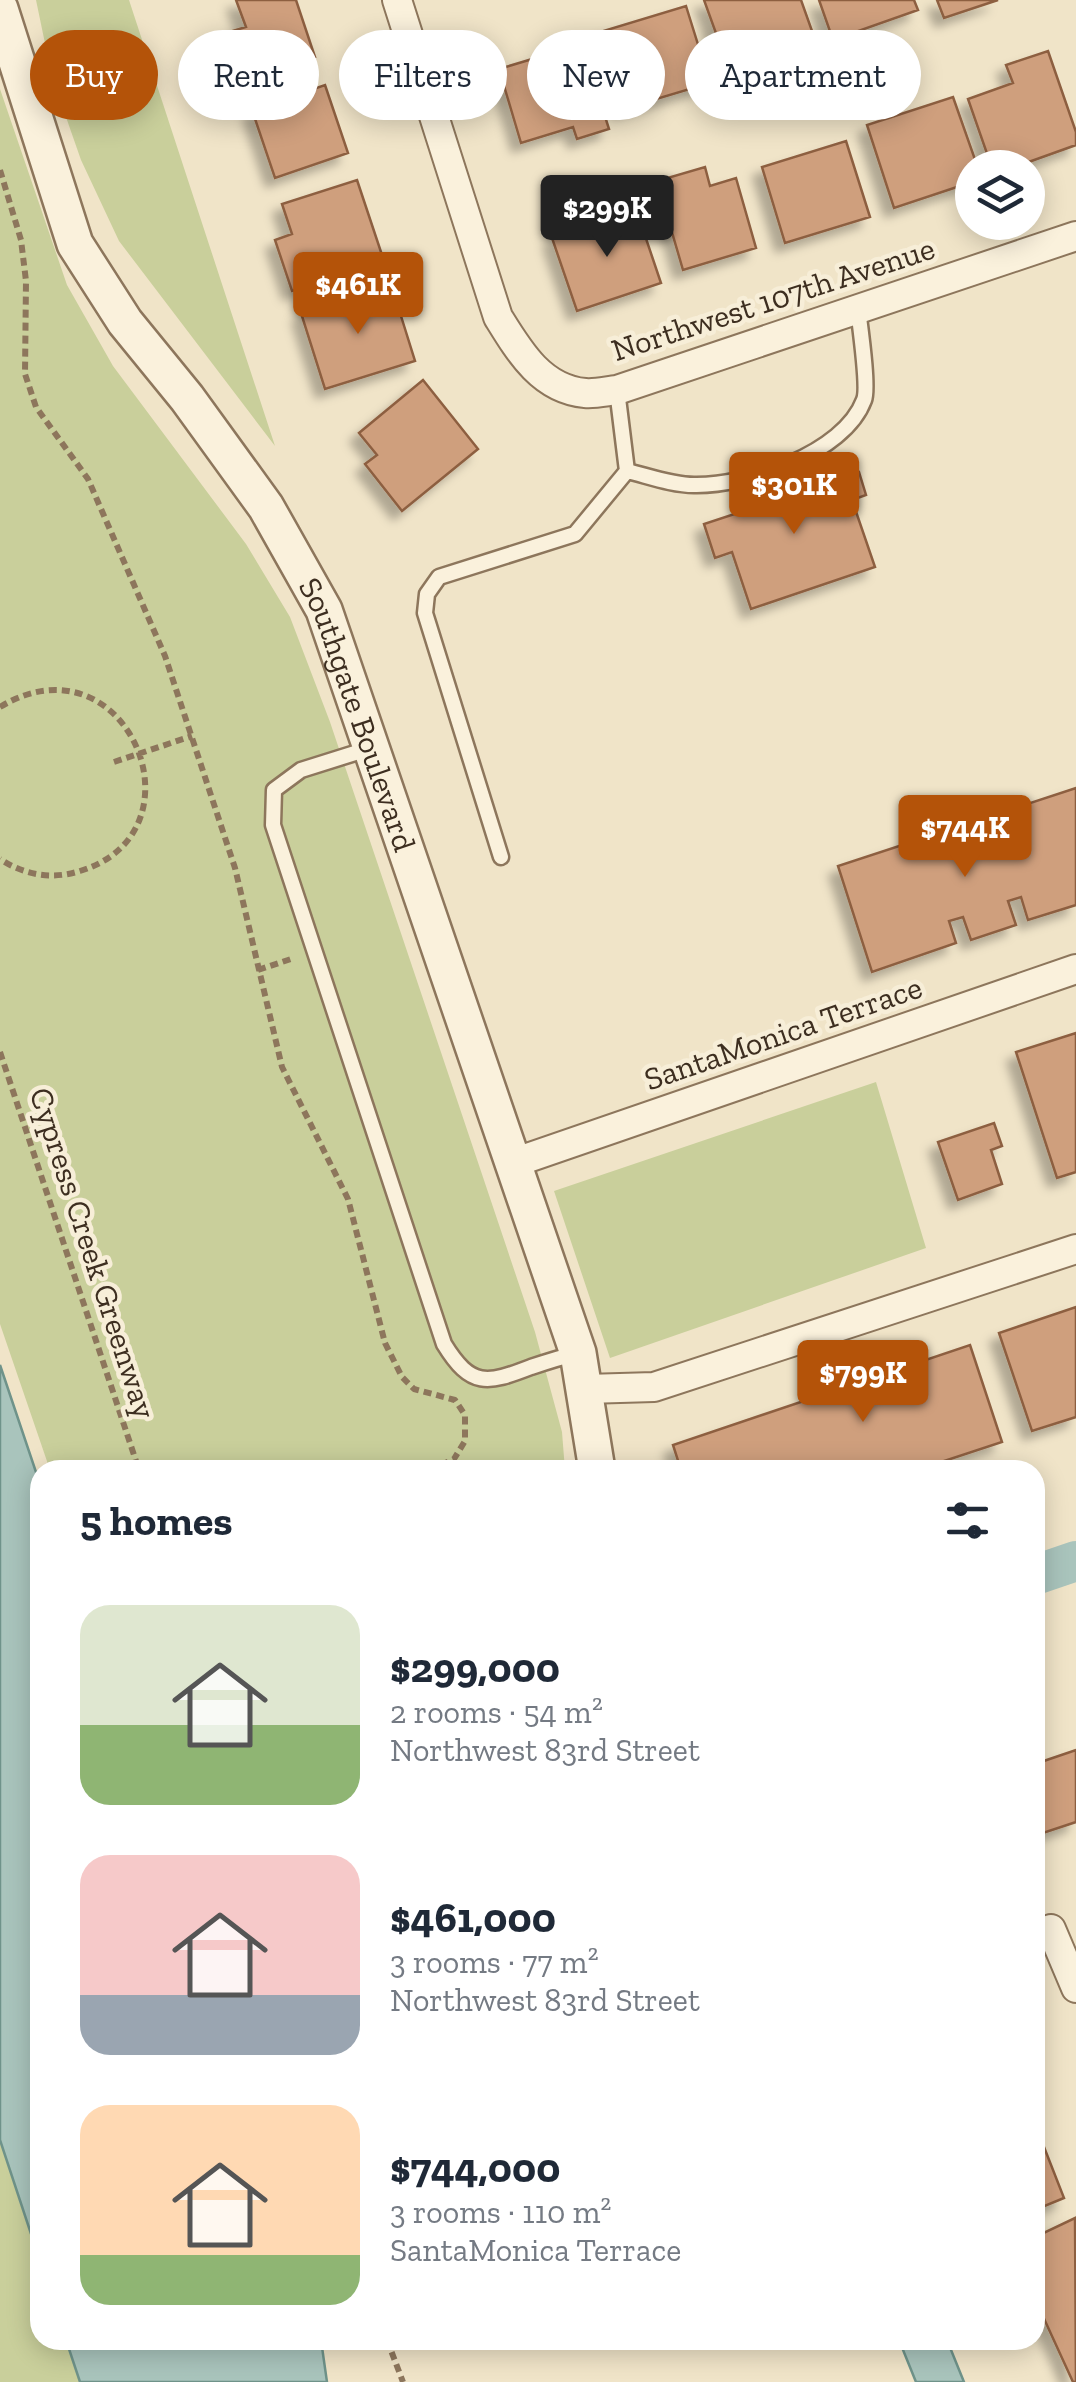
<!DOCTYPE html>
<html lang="en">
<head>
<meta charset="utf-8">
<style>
	:root { --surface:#fff; --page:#f6f6f7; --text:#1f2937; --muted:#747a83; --accent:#b45309 }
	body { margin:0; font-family:"Zilla Slab",serif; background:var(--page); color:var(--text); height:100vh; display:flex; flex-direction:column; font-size:38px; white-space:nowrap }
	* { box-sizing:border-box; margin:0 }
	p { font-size:32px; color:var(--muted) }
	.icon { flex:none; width:55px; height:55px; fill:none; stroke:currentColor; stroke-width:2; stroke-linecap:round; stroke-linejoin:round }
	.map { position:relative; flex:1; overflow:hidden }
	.side { position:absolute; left:30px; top:1460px; width:1015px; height:890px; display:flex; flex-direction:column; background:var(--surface); border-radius:30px; box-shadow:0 5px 25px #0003 }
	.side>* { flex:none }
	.guide { position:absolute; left:30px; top:30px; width:1018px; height:90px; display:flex; gap:20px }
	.controls { position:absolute; left:955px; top:150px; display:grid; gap:20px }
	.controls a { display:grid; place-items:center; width:90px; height:90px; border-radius:50%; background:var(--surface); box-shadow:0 5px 25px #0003; font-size:50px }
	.price { position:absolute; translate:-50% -85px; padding:0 22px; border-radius:10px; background:var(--accent); color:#fff; font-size:32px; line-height:65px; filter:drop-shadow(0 2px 5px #0008) }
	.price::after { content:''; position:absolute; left:50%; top:60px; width:30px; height:22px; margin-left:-15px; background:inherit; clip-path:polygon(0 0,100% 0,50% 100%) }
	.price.active { background:#222; color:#fff }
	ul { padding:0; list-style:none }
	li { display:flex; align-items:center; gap:30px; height:250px; padding:0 50px }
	li span { display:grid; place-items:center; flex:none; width:280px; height:200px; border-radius:30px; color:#555 }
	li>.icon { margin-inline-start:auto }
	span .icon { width:120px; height:120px; fill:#fffc; stroke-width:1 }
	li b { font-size:42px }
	h2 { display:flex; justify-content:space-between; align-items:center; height:120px; padding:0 50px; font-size:42px }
	.chip { padding:0 35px; border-radius:45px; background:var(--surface); box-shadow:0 5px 25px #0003; font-size:35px; line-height:90px }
	.chip.active { background:var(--accent); color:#fff }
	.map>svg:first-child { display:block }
	.green { fill:#c9cf9b }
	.water { fill:#a9c4bc; stroke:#6f938a; stroke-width:2.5 }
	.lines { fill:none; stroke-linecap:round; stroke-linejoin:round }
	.canal { stroke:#a9c4bc; stroke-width:40 }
	.building { fill:#cf9f7d; stroke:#8d5f41; stroke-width:2.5; filter:url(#shadow) }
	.service-casing { stroke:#8d765c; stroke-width:19 }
	.minor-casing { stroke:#8d765c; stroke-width:32 }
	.tertiary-casing { stroke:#8d765c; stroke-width:40 }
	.path { stroke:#8d765c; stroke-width:6; stroke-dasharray:8 5; stroke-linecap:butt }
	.service { stroke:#faf1dc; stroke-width:14 }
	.minor { stroke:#faf1dc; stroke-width:28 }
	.tertiary { stroke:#faf1dc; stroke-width:35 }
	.labels { text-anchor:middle; stroke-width:9; stroke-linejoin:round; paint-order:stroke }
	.street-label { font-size:32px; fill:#3d2e20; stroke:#f7eed8 }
</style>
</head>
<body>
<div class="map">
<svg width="1076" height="2382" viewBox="0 0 1076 2382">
	<defs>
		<filter id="shadow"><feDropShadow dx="-9" dy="9" stdDeviation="5" flood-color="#0004"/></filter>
	</defs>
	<rect width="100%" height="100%" fill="#f0e4c8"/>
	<path class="green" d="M36 0H129L275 446 119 241 81 160 52 77Z
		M0 89 67 285 113 366 246 544 290 617 330 722 535 1332 562 1432 565 1470H50L0 1324Z
		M876 1082 926 1248 610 1358 554 1191Z
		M0 2140 40 2261V2340H66L80 2382H0Z"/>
	<path class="water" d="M0 1365 40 1484V2261L0 2140Z
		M66 2340H321L327 2382H80Z
		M899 2340H947L964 2382H916Z"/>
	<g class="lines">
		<path class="canal" d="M1035 1575 1076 1561"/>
	</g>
	<path class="building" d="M236 0H296L315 57 245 81 229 32 246 27Z
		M704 0H801L817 45 731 75Z
		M819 0H914L918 10 833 40Z
		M937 0H998L944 18Z
		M686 6 710 83 623 109 600 32Z
		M582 44 609 129 577 139 573 127 521 143 499 69Z
		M1048 51 1076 132V145L1012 168H992L968 99 1013 83 1006 65Z
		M325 85 348 153 275 178 252 110Z
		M953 97 978 168H972V182L894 208 867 125Z
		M846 141 870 217 785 243 762 167Z
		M705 167 710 186 736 178 756 248 683 270 657 181Z
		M357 180 384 261 292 291 275 240 292 234 282 204Z
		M636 209 661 283 577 311 552 238Z
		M391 284 415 361 325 389 301 313Z
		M423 380 478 449 402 511 365 464 377 455 359 433Z
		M789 464 798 493 859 472 866 495 852 500 875 567 751 609 732 552 715 558 704 524 765 504 755 476Z
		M1076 788V905L1028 920 1021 897 1008 901 1016 925 971 940 963 917 949 921 956 943 872 972 838 866Z
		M1076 1033V1172L1057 1178 1016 1052Z
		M994 1123 1002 1146 991 1150 1002 1184 958 1200 938 1142Z
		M1076 1307V1417L1032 1431 999 1333Z
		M970 1345 1002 1442 917 1470H681L673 1445Z
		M1076 1750V1822L1040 1834 1035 1820V1764Z
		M1035 2124 1064 2198 1035 2210Z
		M1075 2218 1076 2382H1073L1035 2299V2237Z"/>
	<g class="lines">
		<defs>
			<path id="service" d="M627 471C648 476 672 485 694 485 746 486 844 454 864 400 869 388 860 326 858 309
				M371 748 301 770 274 790 273 825 444 1344C471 1388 487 1384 531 1367 546 1362 562 1357 578 1353
				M501 857 425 613 427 594 439 577 575 534 627 471 617 390"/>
			<path id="minor" d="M397 0 498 317C519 351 541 389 585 393 595 394 607 391 617 390L1076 236
				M513 1163 1076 969
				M586 1389 654 1387 1076 1249
				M1051 1929 1076 1988"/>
			<g id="tertiary">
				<path id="s1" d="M0 9 75 244 125 322 187 398 266 507 324 610 578 1353 597 1470"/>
			</g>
		</defs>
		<use href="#service" class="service-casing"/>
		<use href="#minor" class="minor-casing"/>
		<use href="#tertiary" class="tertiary-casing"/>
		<path class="path" d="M0 170 21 240 26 281 25 374 36 407 88 479 165 656 235 868 282 1067 348 1199 385 1343 402 1377 414 1389 455 1400 465 1415V1441L454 1459 430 1470
			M0 707C126 631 210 832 80 871 52 880 24 875 0 859
			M114 762 192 736
			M258 970 294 958
			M0 1052 139 1470
			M387 2340 403 2382"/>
		<use href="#service" class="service"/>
		<use href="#minor" class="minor"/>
		<use href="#tertiary" class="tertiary"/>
	</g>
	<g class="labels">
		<g class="street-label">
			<text transform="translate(773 299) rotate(-18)" y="11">Northwest 107th Avenue</text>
			<text dy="11" stroke="none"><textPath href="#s1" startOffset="800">Southgate Boulevard</textPath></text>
			<text transform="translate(783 1033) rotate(-19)" y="11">SantaMonica Terrace</text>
			<text transform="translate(93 1253) rotate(72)" y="11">Cypress Creek Greenway</text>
		</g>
	</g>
</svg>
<div class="controls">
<a><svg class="icon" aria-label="layers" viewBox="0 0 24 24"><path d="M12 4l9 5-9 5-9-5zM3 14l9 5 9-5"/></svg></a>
</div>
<b class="price active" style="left:607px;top:260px">$299K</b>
<b class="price" style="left:358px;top:337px">$461K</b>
<b class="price" style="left:794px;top:537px">$301K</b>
<b class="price" style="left:965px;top:880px">$744K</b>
<b class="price" style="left:863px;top:1425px">$799K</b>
<div class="guide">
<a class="chip active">Buy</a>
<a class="chip">Rent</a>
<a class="chip">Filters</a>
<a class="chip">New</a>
<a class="chip">Apartment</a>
</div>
<section class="side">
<h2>5 homes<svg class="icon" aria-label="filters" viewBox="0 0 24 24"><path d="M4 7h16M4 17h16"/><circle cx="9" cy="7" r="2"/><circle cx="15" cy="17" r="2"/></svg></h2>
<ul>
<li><span style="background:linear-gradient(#dfe7d0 60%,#8fb573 0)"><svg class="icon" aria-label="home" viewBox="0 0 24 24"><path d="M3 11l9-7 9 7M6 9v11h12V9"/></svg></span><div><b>$299,000</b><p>2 rooms · 54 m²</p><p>Northwest 83rd Street</p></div></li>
<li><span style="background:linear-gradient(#f6c9c9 70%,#9aa5b1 0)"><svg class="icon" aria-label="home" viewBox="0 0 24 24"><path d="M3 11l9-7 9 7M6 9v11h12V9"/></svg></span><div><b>$461,000</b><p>3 rooms · 77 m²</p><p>Northwest 83rd Street</p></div></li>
<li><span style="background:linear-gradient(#ffd9b3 75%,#8fb573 0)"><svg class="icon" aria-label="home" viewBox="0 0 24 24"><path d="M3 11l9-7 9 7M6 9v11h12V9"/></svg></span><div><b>$744,000</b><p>3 rooms · 110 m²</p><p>SantaMonica Terrace</p></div></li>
</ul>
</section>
</div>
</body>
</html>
